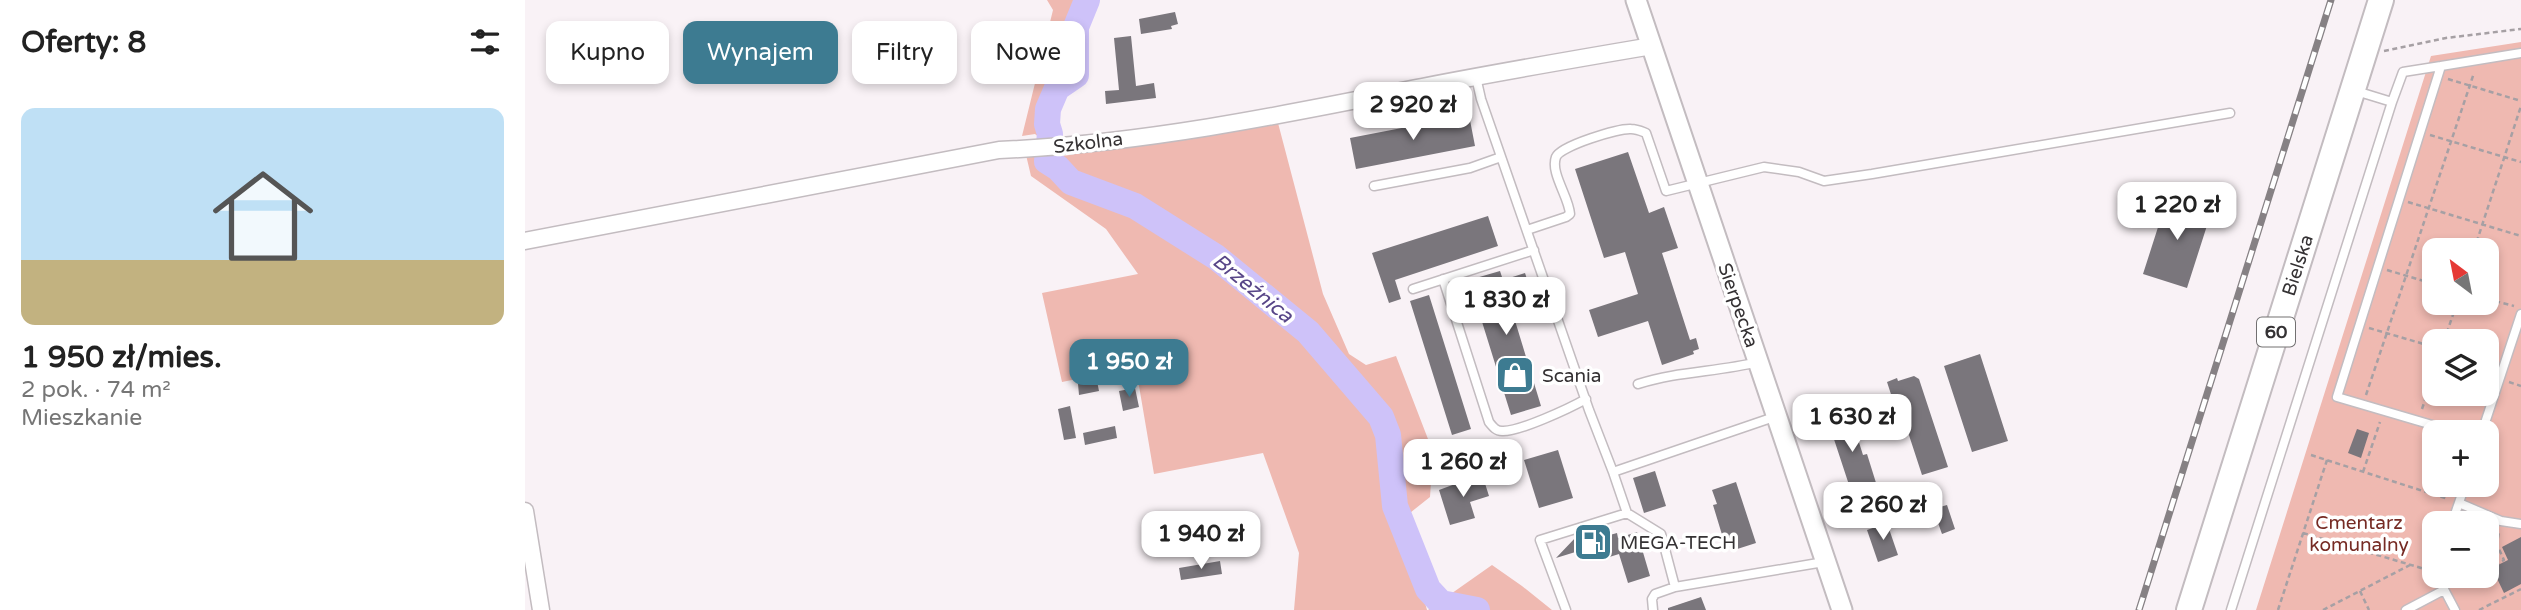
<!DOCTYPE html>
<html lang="pl">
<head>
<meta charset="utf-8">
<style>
	:root { --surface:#fff; --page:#f6f6f6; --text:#222; --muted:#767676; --line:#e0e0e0; --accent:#3d7b91 }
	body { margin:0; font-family:"Varela Round",sans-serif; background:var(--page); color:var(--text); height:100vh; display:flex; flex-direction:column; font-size:26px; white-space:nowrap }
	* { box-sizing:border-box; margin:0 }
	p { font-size:23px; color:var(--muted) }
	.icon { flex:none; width:38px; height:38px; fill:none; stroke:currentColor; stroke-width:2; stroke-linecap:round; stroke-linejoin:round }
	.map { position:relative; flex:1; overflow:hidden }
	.side { display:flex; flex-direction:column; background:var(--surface); width:525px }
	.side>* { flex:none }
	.banner { position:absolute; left:21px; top:21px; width:665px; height:63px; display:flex; gap:14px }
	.needle { width:46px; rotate:328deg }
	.tools { position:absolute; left:1897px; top:238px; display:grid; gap:14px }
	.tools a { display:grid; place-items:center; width:77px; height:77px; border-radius:14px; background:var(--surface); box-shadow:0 4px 10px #0003; font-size:35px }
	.price { position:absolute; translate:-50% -60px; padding:0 16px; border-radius:14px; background:#fff; color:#222; font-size:23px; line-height:46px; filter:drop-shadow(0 2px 4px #0008) }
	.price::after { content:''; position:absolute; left:50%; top:42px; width:21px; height:16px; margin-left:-10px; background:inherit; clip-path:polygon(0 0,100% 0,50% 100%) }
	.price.on { background:var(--accent); color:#fff }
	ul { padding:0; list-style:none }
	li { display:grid; align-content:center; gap:14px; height:371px; padding:0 21px }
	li+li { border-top:2px solid var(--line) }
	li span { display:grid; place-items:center; height:217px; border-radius:14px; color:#555 }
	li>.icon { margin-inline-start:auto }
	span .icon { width:126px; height:126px; fill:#fffc; stroke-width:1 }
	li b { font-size:30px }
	h2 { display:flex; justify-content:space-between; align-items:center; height:84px; padding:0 21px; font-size:30px }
	.chip { padding:0 24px; border-radius:14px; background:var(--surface); box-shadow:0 4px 10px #0003; font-size:24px; line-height:63px }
	.chip.on { background:var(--accent); color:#fff }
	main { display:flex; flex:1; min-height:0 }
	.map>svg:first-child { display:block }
	.green { fill:#efb9b1; fill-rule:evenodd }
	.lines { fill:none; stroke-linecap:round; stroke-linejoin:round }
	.river { stroke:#cec2f9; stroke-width:26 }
	.building { fill:#7a767c }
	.service-casing { stroke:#c3bcc0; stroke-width:11 }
	.minor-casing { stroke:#c3bcc0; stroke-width:19 }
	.tertiary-casing { stroke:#c3bcc0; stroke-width:23 }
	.primary-casing { stroke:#c3bcc0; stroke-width:28 }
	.path { stroke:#a6a0a4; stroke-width:2.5; stroke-dasharray:5 3.5; stroke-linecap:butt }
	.service { stroke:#fff; stroke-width:8 }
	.minor { stroke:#fff; stroke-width:16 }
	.tertiary { stroke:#fff; stroke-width:19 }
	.primary { stroke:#fff; stroke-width:24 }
	.rail-casing { stroke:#868184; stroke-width:7 }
	.rail { stroke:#fff; stroke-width:4.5; stroke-dasharray:13; stroke-linecap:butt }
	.labels { text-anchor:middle; stroke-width:7; stroke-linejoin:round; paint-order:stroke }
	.shield { fill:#fff; stroke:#727071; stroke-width:2 }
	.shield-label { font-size:18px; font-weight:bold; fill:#353234 }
	.street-label { font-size:19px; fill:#353234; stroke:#fff }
	.poi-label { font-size:19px; fill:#353234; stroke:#fff; text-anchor:start }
	.park-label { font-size:19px; fill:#762b24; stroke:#fff }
	.water-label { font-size:21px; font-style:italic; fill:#584688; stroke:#fff }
</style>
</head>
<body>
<main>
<section class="side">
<h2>Oferty: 8<svg class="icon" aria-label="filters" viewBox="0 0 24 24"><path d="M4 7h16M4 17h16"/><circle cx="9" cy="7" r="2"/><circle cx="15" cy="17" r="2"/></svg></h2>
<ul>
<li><span style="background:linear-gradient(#bfe0f5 70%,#c2b280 0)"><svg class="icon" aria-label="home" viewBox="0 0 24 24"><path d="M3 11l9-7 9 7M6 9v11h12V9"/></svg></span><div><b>1 950 zł/mies.</b><p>2 pok. · 74 m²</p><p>Mieszkanie</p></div></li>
</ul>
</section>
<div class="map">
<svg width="1996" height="610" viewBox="0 0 1996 610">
	<rect width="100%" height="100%" fill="#f9f2f6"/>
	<path class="green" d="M522 0H558L545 38 550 59 546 75 532 79C518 103 511 110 519 138L516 139 510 134 497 136 528 10Z
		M1996 42V610H1731L1906 56ZM1909 250H1962V303H1909ZM1909 341H1962V394H1909ZM1909 432H1962V485H1909ZM1909 523H1962V576H1909Z
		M753 123 798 294 824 354 841 365 871 356 908 452 905 497 866 528 886 554 902 610H769L774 553 738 453 629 474 613 380 591 371 537 382 517 293 613 274 581 229 506 176 501 155 521 152 538 156 604 145 629 144Z
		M967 565 997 586 1027 610H903Z"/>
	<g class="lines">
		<path class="river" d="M562 0 551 27V75L532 88 523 109 522 124 525 134 522 161 533 168 546 182 610 206 691 257 783 332 856 417 863 435 870 506 903 589 916 603 952 610"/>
	</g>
	<path class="building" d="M650 12 653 24 646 26 647 29 616 34 614 19Z
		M606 36 611 86 629 83 631 98 581 104 580 91 594 90 589 38Z
		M944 115 950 146 831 169 825 138Z
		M1103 152 1124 213 1139 207 1153 248 1137 253 1165 340 1171 338 1174 349 1168 351 1169 354 1137 365 1123 321 1073 337 1064 310 1113 294 1100 252 1079 258 1050 169Z
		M1643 196 1687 210 1662 288 1618 274Z
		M963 216 973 246 870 280 876 299 864 303 847 253Z
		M975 271 978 280 1000 273 1007 294 984 301 1016 406 986 415 944 280Z
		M904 295 946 429 927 435 885 301Z
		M1455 354 1483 441 1447 452 1419 366Z
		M1389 376 1394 379 1423 467 1397 475 1381 426 1377 428 1362 382 1372 378 1373 381Z
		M572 381 574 391 554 395 553 384Z
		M610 388 614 407 598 411 594 391Z
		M545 406 551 438 539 440 533 409Z
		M1324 411 1338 455 1342 454 1352 486 1327 494 1302 418Z
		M590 426 592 438 560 445 558 433Z
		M1832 429 1844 433 1836 458 1823 453Z
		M1033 450 1048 498 1014 508 999 460Z
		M1130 471 1141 506 1119 513 1108 478Z
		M957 474 964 496 945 502 950 518 925 525 914 490Z
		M1211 482 1231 543 1206 551 1201 537 1198 538 1188 505 1192 504 1187 490Z
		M1422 505 1430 529 1417 534 1408 509Z
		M1362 523 1373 555 1353 562 1342 530Z
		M1072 530 1074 538 1092 533 1093 538 1112 532 1125 576 1103 583 1094 554 1078 559 1073 545 1031 558 1051 537Z
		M1996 537V584L1979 593 1967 568 1983 560 1977 547Z
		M695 561 697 574 656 580 654 568Z
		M1176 597 1181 610H1143V608Z"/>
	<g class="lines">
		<defs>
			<path id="service" d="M951 77 956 99 1064 410 1088 472
				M1867 102 1878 72 1916 66
				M849 186 945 168 976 157
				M1002 230 1041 217 1045 214C1044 197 1025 173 1031 157 1035 146 1094 128 1106 129 1112 129 1116 131 1121 133L1141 191 1239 167 1274 172 1299 181 1347 174 1705 113
				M918 279 964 422C968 427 971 431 977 431 994 432 1045 408 1061 399
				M888 289 1009 250
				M1113 384C1153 371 1193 372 1233 362
				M1252 416 1088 472 1102 513 1136 534 1150 587 1299 562
				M1931 432 1812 397 1916 66 1996 53
				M1957 432 1996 314
				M1934 503 1976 521 1996 524
				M1927 523 1940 485
				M1912 576 1930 610
				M1041 610 1015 540 1102 513
				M1128 610 1127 599 1130 594 1150 587
				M1706 610 1867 102 1831 91
				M1881 610 1919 590"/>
			<path id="minor" d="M0 241 474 150C616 144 758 115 897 87 974 72 1050 59 1127 46
				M0 511 16 610"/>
			<path id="tertiary" d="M1111 0 1317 610"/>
			<path id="primary" d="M1664 610 1856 0"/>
		</defs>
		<use href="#service" class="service-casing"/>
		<use href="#minor" class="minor-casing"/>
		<use href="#tertiary" class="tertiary-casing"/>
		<use href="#primary" class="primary-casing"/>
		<path class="path" d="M1859 51 1921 38 1996 29
			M1923 79 1996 101
			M1905 135 1996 162
			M1883 202 1996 236
			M1949 250 1996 106
			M1862 270 1909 284
			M1962 299 1989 306
			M1844 328 1909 347
			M1919 341 1932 303
			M1984 382 1996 386
			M1841 395 1949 73
			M1897 409 1909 373
			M1786 455 1923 499
			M1838 472 1855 422
			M1778 533 1903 570
			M1962 569 1979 560 1972 545 1974 531
			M1929 585 1948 576
			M1835 591 1844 610
			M1753 610 1802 460
			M1798 610 1885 565
			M1954 610 1996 589"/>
		<use href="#service" class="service"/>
		<use href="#minor" class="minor"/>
		<use href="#tertiary" class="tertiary"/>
		<use href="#primary" class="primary"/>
		<defs>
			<path id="rail" d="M1614 610 1806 0"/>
		</defs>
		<use href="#rail" class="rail-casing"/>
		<use href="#rail" class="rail"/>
	</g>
	<defs>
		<symbol id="shop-square" viewBox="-11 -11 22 22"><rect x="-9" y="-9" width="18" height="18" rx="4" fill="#3d7b91" stroke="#fff"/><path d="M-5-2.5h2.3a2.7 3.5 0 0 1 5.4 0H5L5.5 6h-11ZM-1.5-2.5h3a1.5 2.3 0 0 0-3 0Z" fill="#fff"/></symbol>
		<symbol id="fuel-square" viewBox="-11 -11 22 22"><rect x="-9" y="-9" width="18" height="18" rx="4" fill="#3d7b91" stroke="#fff"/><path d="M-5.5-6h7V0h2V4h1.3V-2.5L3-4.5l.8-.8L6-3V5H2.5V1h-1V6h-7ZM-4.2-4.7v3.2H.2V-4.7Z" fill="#fff"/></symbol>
	</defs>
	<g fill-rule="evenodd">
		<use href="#shop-square" x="968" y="353" width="44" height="44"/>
		<use href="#fuel-square" x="1046" y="520" width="44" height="44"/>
	</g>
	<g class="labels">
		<rect class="shield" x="1732" y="317.5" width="38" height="29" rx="5"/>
		<g class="shield-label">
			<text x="1751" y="338">60</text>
		</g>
		<g class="street-label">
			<text transform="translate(563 142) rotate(-7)" y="7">Szkolna</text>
			<text transform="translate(1772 265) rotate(-72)" y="7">Bielska</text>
			<text transform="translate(1214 305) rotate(71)" y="7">Sierpecka</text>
		</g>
		<g class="poi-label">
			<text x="1017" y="382">Scania</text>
			<text x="1095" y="549">MEGA-TECH</text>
		</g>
		<g class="park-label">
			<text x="1834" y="529">Cmentarz<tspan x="1834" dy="22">komunalny</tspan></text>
		</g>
		<g class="water-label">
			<text transform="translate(728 288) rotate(39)" y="7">Brzeźnica</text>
		</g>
	</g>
</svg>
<div class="tools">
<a><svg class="needle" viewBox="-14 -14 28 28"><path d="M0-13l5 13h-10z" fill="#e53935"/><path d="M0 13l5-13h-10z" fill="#767676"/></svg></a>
<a><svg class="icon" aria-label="layers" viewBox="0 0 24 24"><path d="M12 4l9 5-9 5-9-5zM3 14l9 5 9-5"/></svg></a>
<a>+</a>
<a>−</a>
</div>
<b class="price" style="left:888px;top:142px">2 920 zł</b>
<b class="price" style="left:1652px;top:242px">1 220 zł</b>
<b class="price" style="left:981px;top:337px">1 830 zł</b>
<b class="price on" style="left:604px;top:399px">1 950 zł</b>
<b class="price" style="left:1327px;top:454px">1 630 zł</b>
<b class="price" style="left:938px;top:499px">1 260 zł</b>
<b class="price" style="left:1358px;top:542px">2 260 zł</b>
<b class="price" style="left:676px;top:571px">1 940 zł</b>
<div class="banner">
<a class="chip">Kupno</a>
<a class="chip on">Wynajem</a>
<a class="chip">Filtry</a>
<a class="chip">Nowe</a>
</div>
</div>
</main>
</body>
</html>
